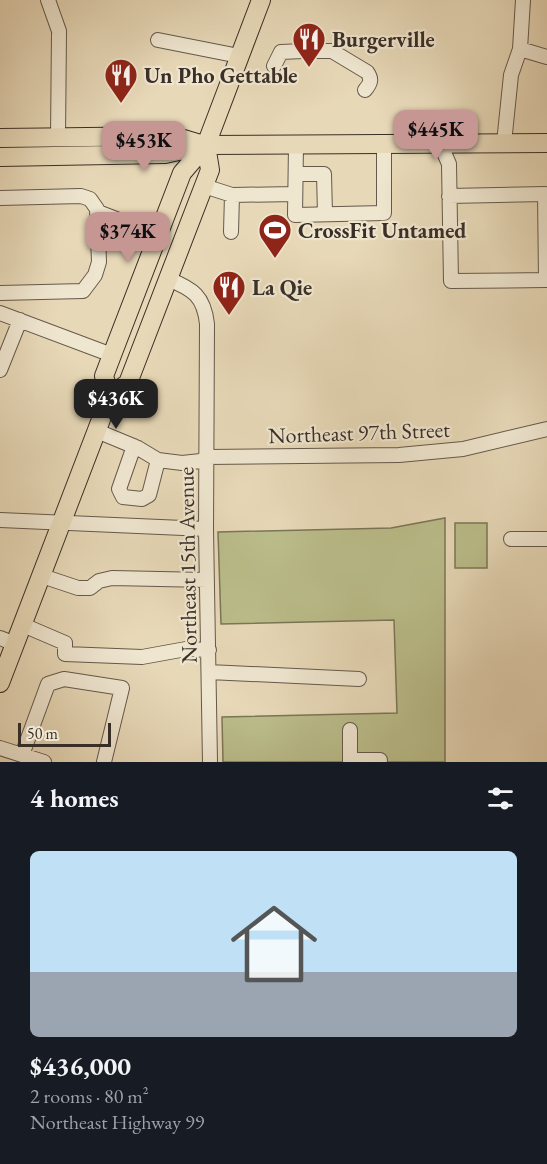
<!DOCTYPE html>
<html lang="en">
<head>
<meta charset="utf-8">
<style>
	:root { --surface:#171b24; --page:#20242c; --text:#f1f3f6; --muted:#9ea1a6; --accent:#c59692 }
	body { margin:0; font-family:"EB Garamond",serif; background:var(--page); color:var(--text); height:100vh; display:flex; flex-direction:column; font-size:22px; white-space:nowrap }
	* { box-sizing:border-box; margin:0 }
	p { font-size:20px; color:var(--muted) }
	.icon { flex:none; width:33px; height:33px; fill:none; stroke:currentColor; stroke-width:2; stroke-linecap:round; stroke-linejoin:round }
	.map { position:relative; height:762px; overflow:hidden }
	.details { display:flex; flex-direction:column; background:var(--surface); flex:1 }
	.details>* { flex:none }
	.scale { position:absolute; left:18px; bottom:15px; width:93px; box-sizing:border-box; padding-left:6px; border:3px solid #3a2f27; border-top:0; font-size:16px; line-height:21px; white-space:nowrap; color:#3a2f27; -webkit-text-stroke:4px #efe6d0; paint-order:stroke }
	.price { position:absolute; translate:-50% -51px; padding:0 14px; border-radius:12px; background:var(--accent); color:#111; font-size:20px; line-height:39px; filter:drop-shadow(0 2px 3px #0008) }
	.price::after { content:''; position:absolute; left:50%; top:36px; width:18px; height:14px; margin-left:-9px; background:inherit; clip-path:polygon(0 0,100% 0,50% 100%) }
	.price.on { background:#222; color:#fff }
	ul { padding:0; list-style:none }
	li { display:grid; align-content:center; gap:12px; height:318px; padding:0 30px }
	li span { display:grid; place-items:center; height:186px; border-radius:9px; color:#555 }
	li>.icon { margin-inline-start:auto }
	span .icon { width:108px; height:108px; fill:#fffc; stroke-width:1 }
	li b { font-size:26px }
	h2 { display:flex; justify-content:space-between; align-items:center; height:72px; padding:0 30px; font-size:26px }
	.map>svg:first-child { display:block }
	.green { fill:#babd8a; stroke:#7a7658; stroke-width:1.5 }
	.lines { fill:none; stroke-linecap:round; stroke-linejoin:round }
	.minor-casing { stroke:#65594b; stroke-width:16 }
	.major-casing { stroke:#3a2f27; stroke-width:20 }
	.minor { stroke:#efe6d0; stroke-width:14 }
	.major { stroke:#e7d8b7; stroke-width:18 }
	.labels { text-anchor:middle; stroke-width:4.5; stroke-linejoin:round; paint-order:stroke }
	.poi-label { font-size:22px; font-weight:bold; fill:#3a2f27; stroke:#efe6d0; text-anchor:start }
	.street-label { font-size:22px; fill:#3a2f27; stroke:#efe6d0 }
</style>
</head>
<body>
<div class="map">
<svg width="547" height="762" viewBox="0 0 547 762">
	<rect width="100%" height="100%" fill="#e7d8b7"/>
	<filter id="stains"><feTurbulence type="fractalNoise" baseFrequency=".00333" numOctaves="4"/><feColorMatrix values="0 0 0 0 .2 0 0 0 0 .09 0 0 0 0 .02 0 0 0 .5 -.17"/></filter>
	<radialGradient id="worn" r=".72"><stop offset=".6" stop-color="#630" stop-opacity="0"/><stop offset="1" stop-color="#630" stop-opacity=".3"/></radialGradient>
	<path class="green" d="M445 518V762H223L222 717 397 713 394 620 221 624 218 532 391 528Z
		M455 523H487V568H455Z"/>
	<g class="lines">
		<defs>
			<path id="minor" d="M48 0 59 31 58 137
				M158 40 239 56
				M520 49 547 57
				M316 51H332L367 72C372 79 371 83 365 90
				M274 66 281 52 303 51
				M440 143 449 164 451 281 546 280 545 194 449 196
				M504 143 511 75 520 49 523 0
				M296 145 295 215 384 213V144
				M296 174H324L325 214
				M204 186 232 195 295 194
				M0 198 81 196 90 199 97 209 99 262 95 275 83 291 0 293
				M98 212 158 235
				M231 232 232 195
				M168 279C193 289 204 296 207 324L206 529 210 762
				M0 313 112 355
				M0 370 20 320
				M97 431 138 448 158 460 182 463 201 461 206 457 399 455 463 449 547 429
				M134 446 119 489 123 497 142 499 149 495 158 460
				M0 520 206 529
				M511 539H547
				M42 576 78 588H90L99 581 112 578 207 580
				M23 625 65 643V654L142 657 186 649 209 650
				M0 638 15 644
				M209 672 359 679
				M0 748 44 762
				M22 755 48 684 64 679 122 688 104 762
				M350 760H380
				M350 762V730"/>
			<path id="major" d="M0 138 174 136 204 145
				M0 157 165 154 206 145 547 143
				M110 396 104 376 112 355 182 173 206 145 261 0
				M0 683 110 396 128 383 210 170 206 145"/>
		</defs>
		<use href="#minor" class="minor-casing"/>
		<use href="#major" class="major-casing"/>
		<use href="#minor" class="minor"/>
		<use href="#major" class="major"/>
	</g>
	<defs>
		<symbol id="restaurant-pin" viewBox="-11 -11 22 30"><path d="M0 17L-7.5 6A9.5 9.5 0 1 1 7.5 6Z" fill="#8f2418" stroke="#efe6d0"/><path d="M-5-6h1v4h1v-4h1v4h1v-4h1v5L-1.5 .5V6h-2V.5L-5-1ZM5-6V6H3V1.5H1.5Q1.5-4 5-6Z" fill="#fff"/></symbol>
		<symbol id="stadium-pin" viewBox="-11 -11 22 30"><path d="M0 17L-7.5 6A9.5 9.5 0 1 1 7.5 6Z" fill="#8f2418" stroke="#efe6d0"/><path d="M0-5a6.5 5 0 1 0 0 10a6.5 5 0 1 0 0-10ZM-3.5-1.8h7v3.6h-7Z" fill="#fff"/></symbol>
	</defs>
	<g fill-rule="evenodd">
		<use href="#restaurant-pin" x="290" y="20" width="38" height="52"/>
		<use href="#restaurant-pin" x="102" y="56" width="38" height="52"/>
		<use href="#stadium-pin" x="256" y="211" width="38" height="52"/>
		<use href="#restaurant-pin" x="210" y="268" width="38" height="52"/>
	</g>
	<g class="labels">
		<g class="poi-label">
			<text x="332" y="47">Burgerville</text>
			<text x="144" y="83">Un Pho Gettable</text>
			<text x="298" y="238">CrossFit Untamed</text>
			<text x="252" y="295">La Qie</text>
		</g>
		<g class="street-label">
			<text transform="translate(359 432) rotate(-2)" y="8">Northeast 97th Street</text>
			<text transform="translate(187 565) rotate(-91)" y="8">Northeast 15th Avenue</text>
		</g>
	</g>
	<rect width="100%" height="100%" filter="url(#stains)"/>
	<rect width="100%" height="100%" fill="url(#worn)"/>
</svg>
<div class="scale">50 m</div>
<b class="price" style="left:436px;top:161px">$445K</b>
<b class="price" style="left:144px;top:172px">$453K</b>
<b class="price" style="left:128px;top:263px">$374K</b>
<b class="price on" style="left:116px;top:430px">$436K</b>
</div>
<section class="details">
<h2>4 homes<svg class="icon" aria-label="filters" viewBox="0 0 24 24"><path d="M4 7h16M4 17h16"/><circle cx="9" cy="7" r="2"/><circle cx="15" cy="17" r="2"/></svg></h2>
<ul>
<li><span style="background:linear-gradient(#bfe0f5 65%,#9aa5b1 0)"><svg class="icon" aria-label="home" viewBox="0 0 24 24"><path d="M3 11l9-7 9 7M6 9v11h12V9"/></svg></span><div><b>$436,000</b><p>2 rooms · 80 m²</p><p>Northeast Highway 99</p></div></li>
</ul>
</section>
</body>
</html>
